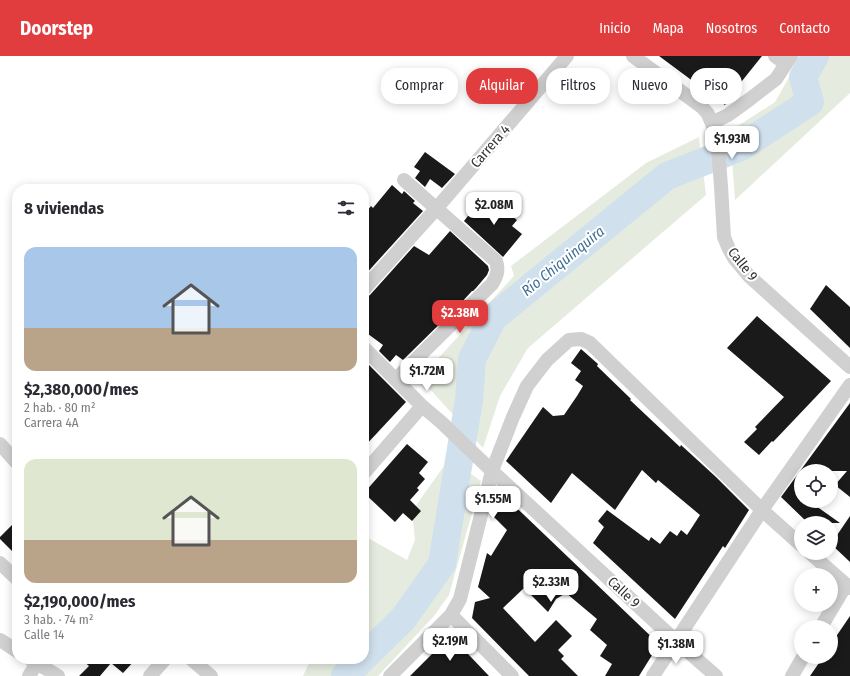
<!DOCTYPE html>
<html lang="es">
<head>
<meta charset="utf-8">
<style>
	:root { --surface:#fff; --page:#f2f2f3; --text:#2b2b33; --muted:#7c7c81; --accent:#e23d3e }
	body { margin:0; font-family:"Fira Sans Condensed",sans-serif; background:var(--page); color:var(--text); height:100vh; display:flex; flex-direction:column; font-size:15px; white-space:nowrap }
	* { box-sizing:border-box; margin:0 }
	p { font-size:13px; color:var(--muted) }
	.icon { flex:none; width:22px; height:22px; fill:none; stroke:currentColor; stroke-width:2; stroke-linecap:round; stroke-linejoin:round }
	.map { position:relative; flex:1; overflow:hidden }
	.panel { position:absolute; left:12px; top:128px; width:357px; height:480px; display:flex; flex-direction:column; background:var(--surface); border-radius:16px; box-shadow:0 2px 10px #0003 }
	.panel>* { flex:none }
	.top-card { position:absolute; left:381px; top:12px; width:380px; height:36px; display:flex; gap:8px }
	.buttons { position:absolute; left:794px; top:408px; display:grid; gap:8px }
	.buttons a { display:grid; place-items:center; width:44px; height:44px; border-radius:50%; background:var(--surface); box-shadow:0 2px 10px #0003; font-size:20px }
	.price { position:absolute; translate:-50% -34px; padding:0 9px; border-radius:8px; background:#fff; color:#222; font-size:13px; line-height:26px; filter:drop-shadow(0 1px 2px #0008) }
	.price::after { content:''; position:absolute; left:50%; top:24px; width:12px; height:9px; margin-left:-6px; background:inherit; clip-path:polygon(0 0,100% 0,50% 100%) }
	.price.selected { background:var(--accent); color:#fff }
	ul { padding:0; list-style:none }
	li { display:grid; align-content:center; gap:8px; height:212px; padding:0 12px }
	li span { display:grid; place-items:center; height:124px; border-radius:12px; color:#555 }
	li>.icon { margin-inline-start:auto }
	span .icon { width:72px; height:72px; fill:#fffc; stroke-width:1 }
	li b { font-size:17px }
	h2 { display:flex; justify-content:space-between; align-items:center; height:48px; padding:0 12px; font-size:17px }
	.pill { padding:0 14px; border-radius:16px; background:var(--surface); box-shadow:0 2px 10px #0003; font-size:14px; line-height:36px }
	.pill.selected { background:var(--accent); color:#fff }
	header { display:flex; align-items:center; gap:24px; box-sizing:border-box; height:56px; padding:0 20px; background:var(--accent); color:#fff }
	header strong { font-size:19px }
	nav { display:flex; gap:22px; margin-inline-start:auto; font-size:14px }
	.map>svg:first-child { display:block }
	.green { fill:#e5ecdf }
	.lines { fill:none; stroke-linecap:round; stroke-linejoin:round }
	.river { stroke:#d0e0ed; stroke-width:28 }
	.building { fill:#1a1a1a }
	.street { stroke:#d0d0d0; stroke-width:14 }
	.labels { text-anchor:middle; stroke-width:4; stroke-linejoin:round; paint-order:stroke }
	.street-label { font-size:14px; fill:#333; stroke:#fff }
	.water-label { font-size:15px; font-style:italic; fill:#416f95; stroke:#fff }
</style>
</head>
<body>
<header>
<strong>Doorstep</strong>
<nav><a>Inicio</a><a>Mapa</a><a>Nosotros</a><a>Contacto</a></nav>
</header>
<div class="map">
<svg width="850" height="620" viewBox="0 0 850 620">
	<rect width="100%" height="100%" fill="#fff"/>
	<path class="green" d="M801 0H850V37L735 144 730 75 775 46Z
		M699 81 706 139 528 292 500 340 483 392 420 322 514 220 511 210 646 107Z
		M449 403 481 425 449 539 434 560 378 620H303L311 603H364V492L368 482 407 504 415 484 412 455Z"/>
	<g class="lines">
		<path class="river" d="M364 601 403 563 442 508 469 344 472 303 493 262 667 120 741 91 810 46 803 21 815 0
			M345 620 362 603"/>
	</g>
	<path class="building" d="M659 0H762L738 30 725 49Z
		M425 96 455 118 442 132 430 123 425 131 415 122 420 115 414 111Z
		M392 129 402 138 404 135 415 145 413 147 423 155 364 220V159L371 150 373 152Z
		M483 141 494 150 496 148 517 164 512 170 522 178 503 201 464 165Z
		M450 175 488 210 489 214 487 219 476 232 473 235H472L460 248 403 304 396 299 390 306 379 295 383 289 364 275V241H367L370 239 414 190 429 199Z
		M826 229 850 251V292L810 253Z
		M757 260 831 325 773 386 772 385 759 399 744 386 757 373 755 371 784 341 727 292Z
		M581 293 598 308 597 310 631 343 630 344 680 391 681 389 716 421 749 454 725 492 723 490 675 563 593 487 604 471 598 465 607 454 649 485 651 481 660 488 670 475 677 480 681 474 687 479 700 459 658 424 656 427 642 414 615 454 572 417 551 447 506 405 543 351 553 360 564 359 577 340 583 330 575 324 581 315 571 307Z
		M367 307 406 346 364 391V367L368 363 364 360V310Z
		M850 347V441L835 429 847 415H801V445H809L840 467H808L781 441Z
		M407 388 428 406 419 417 425 423 417 432 419 434 410 444 421 455 412 465 403 457 395 466 364 437Z
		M500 436 659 588 639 620H605L612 608 600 600 607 589 590 574 597 563 566 537 556 543 548 556 524 532 503 552 535 586 556 564 572 580 558 594 564 600 561 603 578 620H529L472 562 475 546 490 542 478 531 487 497 491 500 507 474 494 461Z
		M850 460V506L831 488Z
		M17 464V500L0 483V481Z
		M850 560V620H810L823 601H831V588Z
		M450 579 489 620H410L436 594V593Z
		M81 603H136L123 617 111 607 100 620H79L89 610Z"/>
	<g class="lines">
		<path class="street" d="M633 0 702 51 708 58 717 80 721 130 724 181 728 191 734 202 749 220 850 311
			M775 0 786 8
			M712 67 728 59 750 43 776 23 791 0
			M364 233 436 153 567 0
			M364 292 422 350 441 366 492 415 676 585 716 620
			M396 323 492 228C497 220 499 214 496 205L404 124
			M0 388 17 407
			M364 417 422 350
			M810 497 850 532
			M0 507 17 523
			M451 559 512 620
			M821 571 846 529
			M0 584 17 595
			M30 603 58 620
			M191 603 211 620
			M29 620 37 607 43 603
			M150 620 165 603
			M390 620 451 559 460 543 492 415 513 361 527 330 547 304 569 284 581 283 590 287 762 454 801 489
			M653 620 762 454 850 329
			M792 620 803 601"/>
	</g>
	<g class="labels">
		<g class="street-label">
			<text transform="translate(490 90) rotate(-49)" y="5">Carrera 4</text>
			<text transform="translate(743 208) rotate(51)" y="5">Calle 9</text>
			<text transform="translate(624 536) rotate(43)" y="5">Calle 9</text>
		</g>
		<g class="water-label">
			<text transform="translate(563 205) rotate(-39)" y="5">Río Chiquinquira</text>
		</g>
	</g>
</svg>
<div class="buttons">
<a><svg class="icon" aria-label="locate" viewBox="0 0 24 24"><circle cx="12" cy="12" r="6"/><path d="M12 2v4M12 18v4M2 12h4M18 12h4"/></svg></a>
<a><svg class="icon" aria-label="layers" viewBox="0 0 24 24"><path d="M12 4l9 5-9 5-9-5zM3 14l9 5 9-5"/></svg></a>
<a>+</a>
<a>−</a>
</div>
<b class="price" style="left:732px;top:104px">$1.93M</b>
<b class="price" style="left:494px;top:170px">$2.08M</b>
<b class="price selected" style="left:460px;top:278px">$2.38M</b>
<b class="price" style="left:427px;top:336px">$1.72M</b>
<b class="price" style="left:493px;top:464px">$1.55M</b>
<b class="price" style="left:551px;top:547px">$2.33M</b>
<b class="price" style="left:450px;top:606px">$2.19M</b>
<b class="price" style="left:676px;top:609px">$1.38M</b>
<div class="top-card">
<a class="pill">Comprar</a>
<a class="pill selected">Alquilar</a>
<a class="pill">Filtros</a>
<a class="pill">Nuevo</a>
<a class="pill">Piso</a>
</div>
<section class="panel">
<h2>8 viviendas<svg class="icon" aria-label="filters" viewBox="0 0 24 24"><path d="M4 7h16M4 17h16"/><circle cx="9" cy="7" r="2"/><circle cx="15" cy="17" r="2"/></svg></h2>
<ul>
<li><span style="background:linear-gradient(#a9c7e8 65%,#b9a48a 0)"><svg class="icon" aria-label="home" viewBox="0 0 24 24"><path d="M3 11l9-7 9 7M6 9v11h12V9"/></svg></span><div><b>$2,380,000/mes</b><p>2 hab. · 80 m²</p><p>Carrera 4A</p></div></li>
<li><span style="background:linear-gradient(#dfe7d0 65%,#b9a48a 0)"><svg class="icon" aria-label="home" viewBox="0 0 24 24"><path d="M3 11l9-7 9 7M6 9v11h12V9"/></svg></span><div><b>$2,190,000/mes</b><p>3 hab. · 74 m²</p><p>Calle 14</p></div></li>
</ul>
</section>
</div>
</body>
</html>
